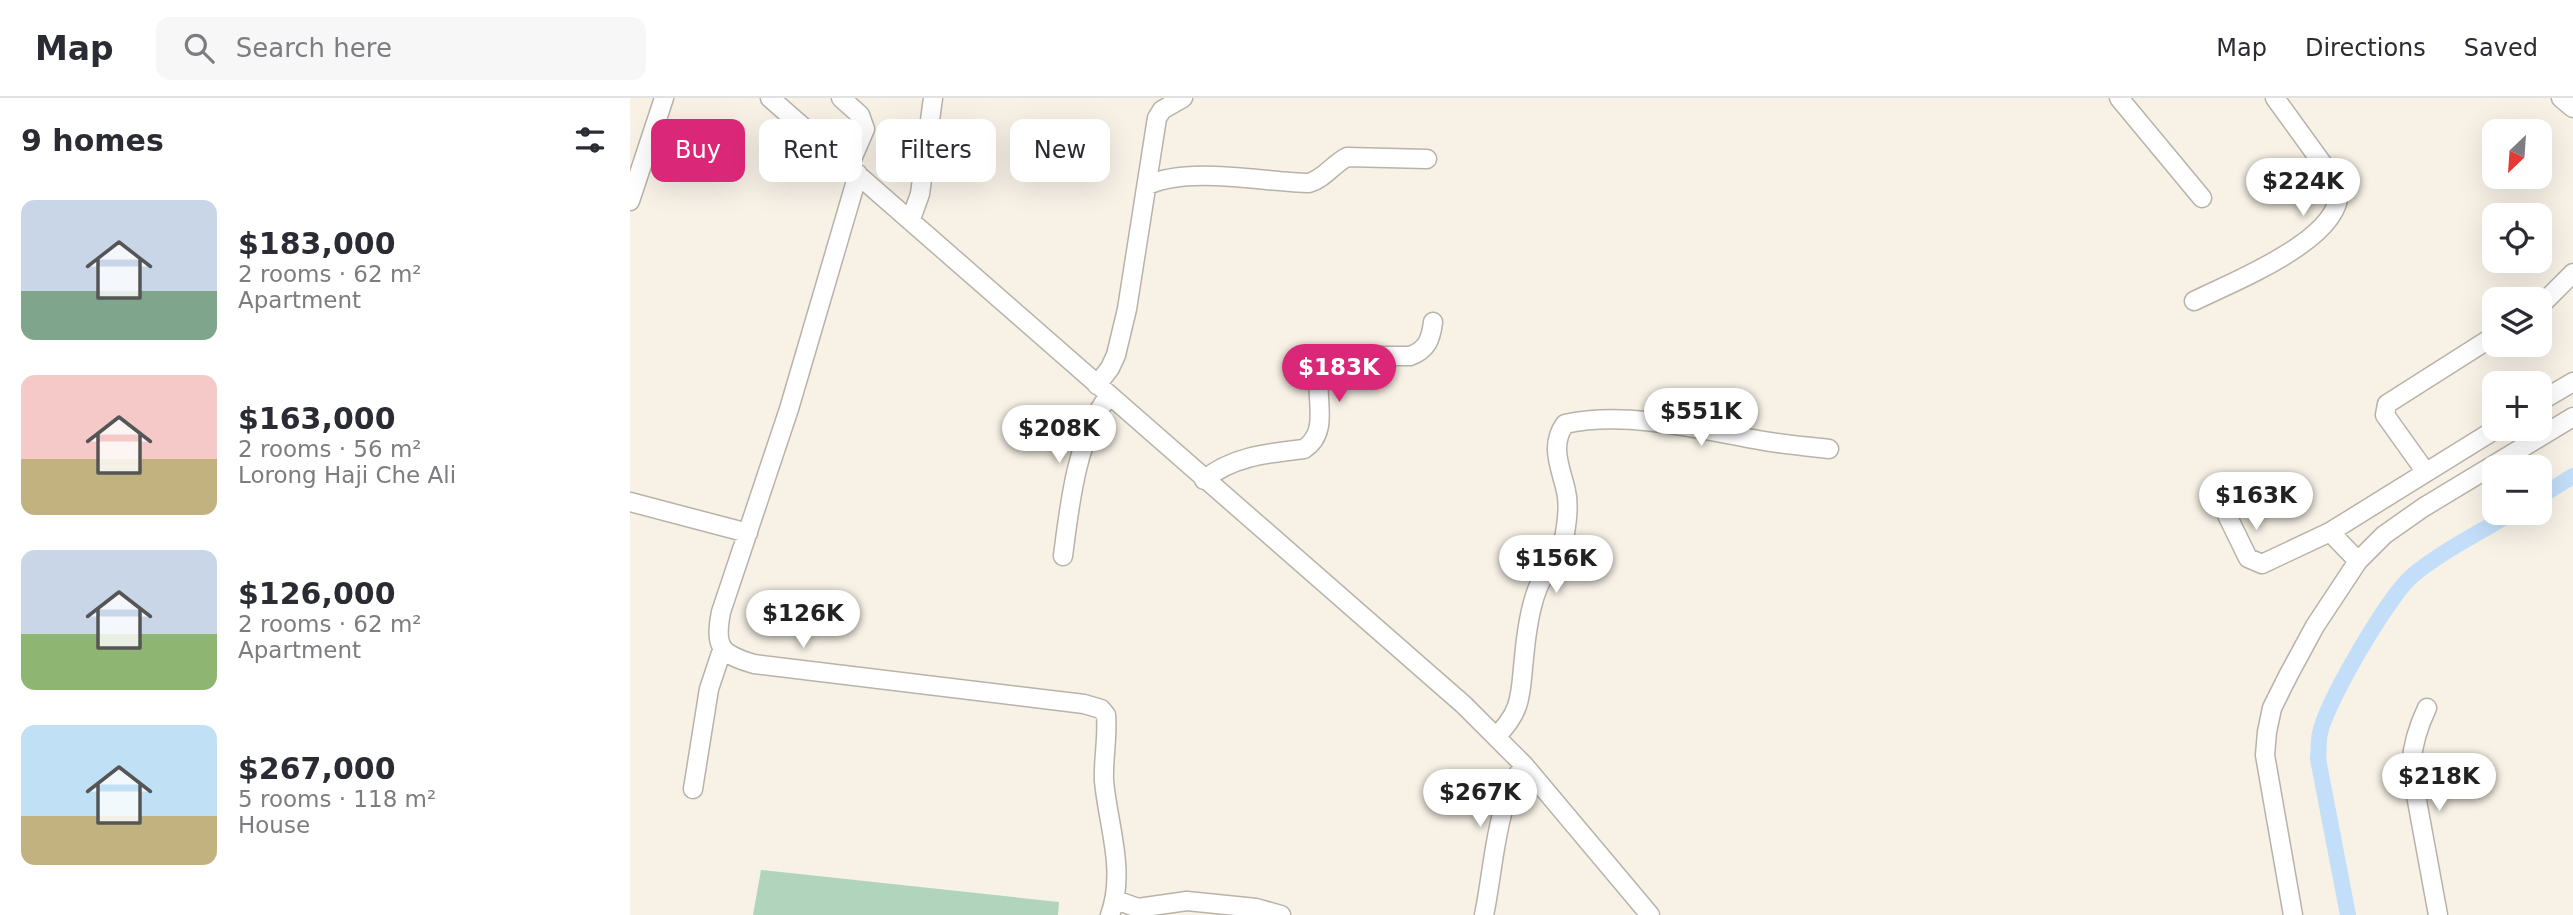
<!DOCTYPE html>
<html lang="en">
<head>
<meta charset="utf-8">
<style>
	:root { --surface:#fff; --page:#f7f7f7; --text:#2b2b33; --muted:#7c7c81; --line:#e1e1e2; --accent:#db2777 }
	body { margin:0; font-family:"DejaVu Sans",sans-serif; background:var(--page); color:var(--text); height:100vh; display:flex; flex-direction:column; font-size:26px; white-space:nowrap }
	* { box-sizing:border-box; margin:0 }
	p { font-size:23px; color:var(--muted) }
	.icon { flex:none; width:38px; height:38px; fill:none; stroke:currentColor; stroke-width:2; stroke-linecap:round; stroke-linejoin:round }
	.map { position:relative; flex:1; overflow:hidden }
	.sheet { display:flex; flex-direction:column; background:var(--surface); width:630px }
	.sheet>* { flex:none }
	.top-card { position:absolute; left:21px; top:21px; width:665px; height:63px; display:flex; gap:14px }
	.needle { width:46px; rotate:205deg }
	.fabs { position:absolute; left:1852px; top:21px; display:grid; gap:14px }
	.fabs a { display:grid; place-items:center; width:70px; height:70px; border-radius:14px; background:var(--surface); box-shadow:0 7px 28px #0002; font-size:35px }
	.price { position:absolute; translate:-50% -60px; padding:0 16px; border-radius:24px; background:#fff; color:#222; font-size:23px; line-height:46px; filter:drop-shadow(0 2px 4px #0008) }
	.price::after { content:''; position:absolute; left:50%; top:42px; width:21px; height:16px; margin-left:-10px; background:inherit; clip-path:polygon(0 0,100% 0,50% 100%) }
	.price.selected { background:var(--accent); color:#fff }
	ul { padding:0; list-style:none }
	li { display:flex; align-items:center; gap:21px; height:175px; padding:0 21px }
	li span { display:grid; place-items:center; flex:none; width:196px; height:140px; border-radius:14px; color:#555 }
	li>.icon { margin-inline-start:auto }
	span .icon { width:84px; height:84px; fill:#fffc; stroke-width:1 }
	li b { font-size:30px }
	h2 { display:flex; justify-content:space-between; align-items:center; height:84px; padding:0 21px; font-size:30px }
	.chip { padding:0 24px; border-radius:14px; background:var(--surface); box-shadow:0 7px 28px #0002; font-size:24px; line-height:63px }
	.chip.selected { background:var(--accent); color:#fff }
	header { display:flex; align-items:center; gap:42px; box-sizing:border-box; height:98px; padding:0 35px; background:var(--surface); border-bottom:2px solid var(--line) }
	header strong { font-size:33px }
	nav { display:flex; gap:38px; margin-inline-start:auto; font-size:24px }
	.search { width:490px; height:63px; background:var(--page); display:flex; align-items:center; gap:18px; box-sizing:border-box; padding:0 24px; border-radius:14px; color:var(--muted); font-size:26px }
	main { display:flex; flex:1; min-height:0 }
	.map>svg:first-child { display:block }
	.garden { fill:#b0d4bc }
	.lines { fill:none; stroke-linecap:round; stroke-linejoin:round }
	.canal { stroke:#c3def9; stroke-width:16 }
	.minor-casing { stroke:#b8b2a8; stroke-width:21 }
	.minor { stroke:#fff; stroke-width:18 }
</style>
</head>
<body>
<header>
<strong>Map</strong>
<div class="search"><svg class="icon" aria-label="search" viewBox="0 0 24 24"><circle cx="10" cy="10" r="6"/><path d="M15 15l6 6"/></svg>Search here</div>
<nav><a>Map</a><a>Directions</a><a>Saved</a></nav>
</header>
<main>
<section class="sheet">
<h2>9 homes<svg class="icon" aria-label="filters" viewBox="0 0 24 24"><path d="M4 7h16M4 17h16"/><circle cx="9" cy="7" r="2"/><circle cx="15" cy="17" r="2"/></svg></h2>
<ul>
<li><span style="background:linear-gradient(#c9d6e8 65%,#7fa58c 0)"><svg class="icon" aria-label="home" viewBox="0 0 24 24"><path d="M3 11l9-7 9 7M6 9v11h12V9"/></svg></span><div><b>$183,000</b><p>2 rooms · 62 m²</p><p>Apartment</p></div></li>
<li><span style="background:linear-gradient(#f6c9c9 60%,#c2b280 0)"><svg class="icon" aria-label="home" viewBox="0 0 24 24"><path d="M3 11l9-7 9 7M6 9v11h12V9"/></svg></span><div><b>$163,000</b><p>2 rooms · 56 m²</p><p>Lorong Haji Che Ali</p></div></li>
<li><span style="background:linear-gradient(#c9d6e8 60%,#8fb573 0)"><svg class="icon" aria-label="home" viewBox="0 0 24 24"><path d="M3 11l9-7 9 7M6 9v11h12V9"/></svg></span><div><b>$126,000</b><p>2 rooms · 62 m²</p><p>Apartment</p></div></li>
<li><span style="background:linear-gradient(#bfe0f5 65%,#c2b280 0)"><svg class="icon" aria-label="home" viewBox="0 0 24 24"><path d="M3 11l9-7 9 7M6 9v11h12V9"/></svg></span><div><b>$267,000</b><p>5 rooms · 118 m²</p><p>House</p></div></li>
</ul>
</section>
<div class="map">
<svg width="1943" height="817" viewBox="0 0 1943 817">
	<rect width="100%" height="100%" fill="#f7f1e6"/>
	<path class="garden" d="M131 772 429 804 428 817H123Z"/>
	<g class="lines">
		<path class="canal" d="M1909 399 1943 378
			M1718 817 1688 661C1689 653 1688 643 1690 635 1697 603 1758 499 1782 478 1812 453 1849 435 1882 415"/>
		<defs>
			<path id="minor" d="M140 0 834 607 894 667 1020 817
				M211 0 230 17 235 31 219 68
				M1489 0 1572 100
				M1931 0 1943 10
				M228 76 159 311 91 514C84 550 91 556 124 566L454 606 471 611 476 617C478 639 473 661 474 683 478 727 496 773 480 817
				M518 87C560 68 632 84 679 85 695 80 702 67 717 59L797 61
				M0 103 34 0
				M281 121 290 96 303 0
				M1564 203C1602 184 1720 139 1708 87L1645 0
				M1909 209 1943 175
				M467 287 480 270 486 257 497 211 527 20 532 12 553 0
				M1909 304 1943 284
				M1795 373 1755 317 1757 306 1864 238
				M574 382C602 358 640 355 674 351 706 330 676 286 696 261L703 258H780C797 252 801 241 803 224
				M0 404 118 435
				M1601 412 1597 417 1618 460 1632 466 1700 434 1866 331
				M1700 434 1728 463
				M433 458C440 404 446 342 479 297
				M1797 610C1787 631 1782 648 1781 670L1808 817
				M866 639C875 629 883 620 887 608 892 594 892 576 894 560 896 538 899 513 907 492 914 473 933 453 935 435 937 423 939 405 936 393 931 370 919 348 935 326 993 313 1066 330 1123 341 1148 346 1174 348 1199 351
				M63 691 79 591 92 552
				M486 802 508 810 557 803 626 810 651 817
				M854 817C864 771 865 705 894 667
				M1663 817 1635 657 1637 634 1642 610 1659 576 1685 528 1728 463 1754 437 1794 409 1943 319"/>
		</defs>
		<use href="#minor" class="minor-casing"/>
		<use href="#minor" class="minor"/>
	</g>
</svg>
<div class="fabs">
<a><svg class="needle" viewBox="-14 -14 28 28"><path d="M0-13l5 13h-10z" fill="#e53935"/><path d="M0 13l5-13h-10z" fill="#7c7c81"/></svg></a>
<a><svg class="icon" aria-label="locate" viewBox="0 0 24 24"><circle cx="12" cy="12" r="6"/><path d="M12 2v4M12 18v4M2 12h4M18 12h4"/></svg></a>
<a><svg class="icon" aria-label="layers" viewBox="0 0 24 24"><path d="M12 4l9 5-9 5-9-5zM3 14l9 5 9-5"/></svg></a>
<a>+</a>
<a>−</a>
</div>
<b class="price" style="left:1673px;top:120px">$224K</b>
<b class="price selected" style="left:709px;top:306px">$183K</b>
<b class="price" style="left:1071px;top:350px">$551K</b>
<b class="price" style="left:429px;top:367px">$208K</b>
<b class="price" style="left:1626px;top:434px">$163K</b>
<b class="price" style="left:926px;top:497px">$156K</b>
<b class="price" style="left:173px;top:552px">$126K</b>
<b class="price" style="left:1809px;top:715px">$218K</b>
<b class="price" style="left:850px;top:731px">$267K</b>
<div class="top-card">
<a class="chip selected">Buy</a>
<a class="chip">Rent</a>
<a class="chip">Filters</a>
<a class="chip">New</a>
</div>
</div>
</main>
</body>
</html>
